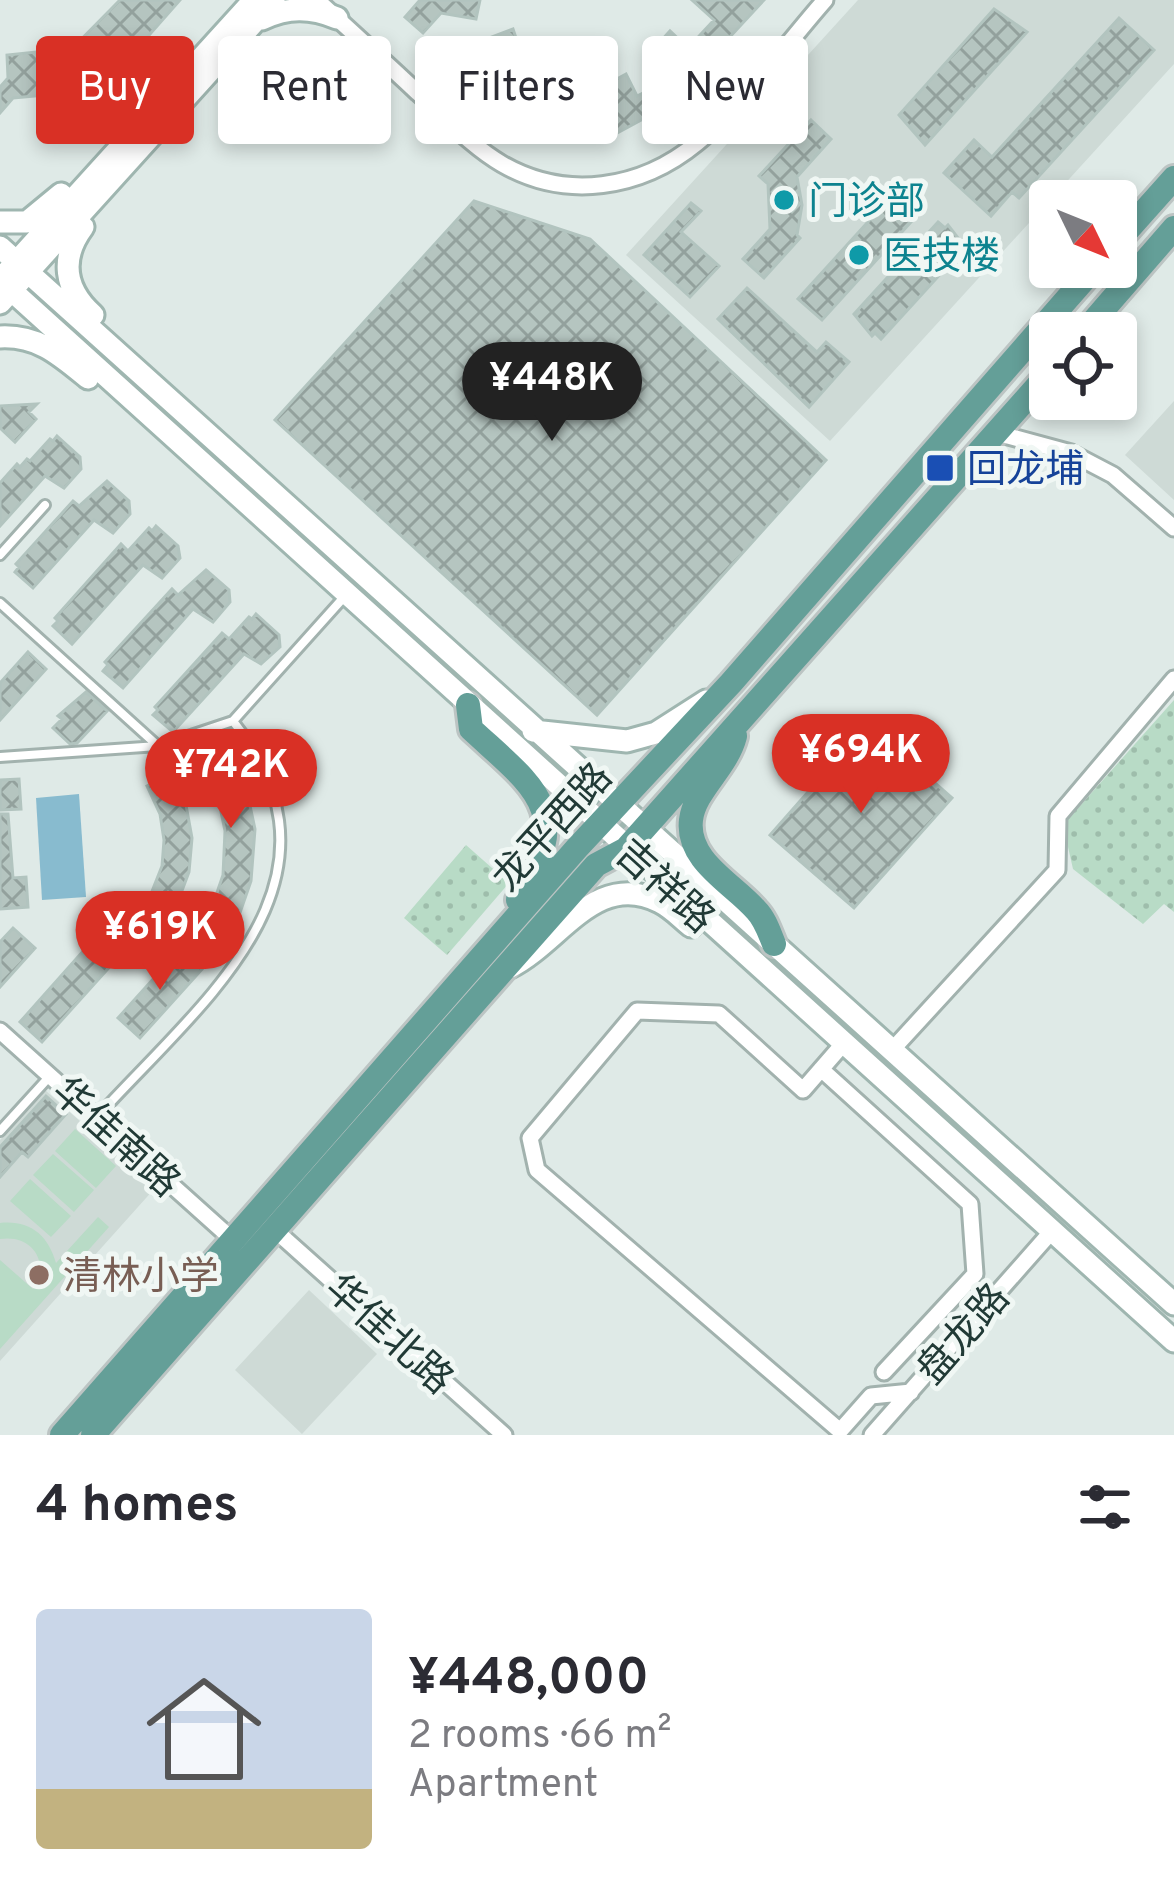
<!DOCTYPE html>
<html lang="en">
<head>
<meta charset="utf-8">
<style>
	:root { --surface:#fff; --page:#f2f2f3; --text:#2b2b33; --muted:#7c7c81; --line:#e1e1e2; --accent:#d93025 }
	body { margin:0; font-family:Overpass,"Noto Sans SC",sans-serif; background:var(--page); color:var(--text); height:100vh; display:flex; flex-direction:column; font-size:45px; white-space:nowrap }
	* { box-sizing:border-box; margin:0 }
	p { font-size:39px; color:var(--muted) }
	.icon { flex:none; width:66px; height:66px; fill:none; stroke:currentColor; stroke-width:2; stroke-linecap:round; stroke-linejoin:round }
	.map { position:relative; height:1435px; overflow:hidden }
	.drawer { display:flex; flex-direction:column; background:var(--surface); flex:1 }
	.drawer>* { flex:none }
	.banner { position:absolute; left:36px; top:36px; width:1104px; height:108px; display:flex; gap:24px }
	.needle { width:78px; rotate:133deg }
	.buttons { position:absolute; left:1029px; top:180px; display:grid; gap:24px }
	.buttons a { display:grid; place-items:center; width:108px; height:108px; border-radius:12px; background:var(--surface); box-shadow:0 6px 18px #0003; font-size:60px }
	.price { position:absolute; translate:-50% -102px; padding:0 27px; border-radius:42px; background:var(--accent); color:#fff; font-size:39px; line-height:78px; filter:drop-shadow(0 3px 6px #0008) }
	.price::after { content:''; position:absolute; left:50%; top:72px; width:36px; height:27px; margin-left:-18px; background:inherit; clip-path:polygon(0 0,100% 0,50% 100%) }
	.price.active { background:#222; color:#fff }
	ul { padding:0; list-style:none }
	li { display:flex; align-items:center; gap:36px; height:300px; padding:0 36px }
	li+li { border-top:3px solid var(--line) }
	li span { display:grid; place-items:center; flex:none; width:336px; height:240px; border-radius:12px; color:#555 }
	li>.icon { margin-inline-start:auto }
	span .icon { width:144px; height:144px; fill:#fffc; stroke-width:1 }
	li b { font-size:51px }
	h2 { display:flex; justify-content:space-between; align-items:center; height:144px; padding:0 36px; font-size:51px }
	.chip { padding:0 42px; border-radius:12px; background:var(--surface); box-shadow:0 6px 18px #0003; font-size:42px; line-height:108px }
	.chip.active { background:var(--accent); color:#fff }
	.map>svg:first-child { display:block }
	.built { fill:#cedad6 }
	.green { fill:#b8dbc6 }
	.park { fill:url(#park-dots) }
	.water { fill:#88bbcf }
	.building { fill:url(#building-cross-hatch); stroke:#b2c4bf; stroke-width:3 }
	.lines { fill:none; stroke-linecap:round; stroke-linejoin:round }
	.lane-casing { stroke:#a2b2ae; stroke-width:14 }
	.street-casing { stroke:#a2b2ae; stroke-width:21 }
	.secondary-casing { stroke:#9fb6b0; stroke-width:27 }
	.primary-casing { stroke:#bcc4c3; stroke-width:30 }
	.lane { stroke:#fff; stroke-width:8 }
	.street { stroke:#fff; stroke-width:15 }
	.secondary { stroke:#fff; stroke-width:21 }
	.primary { stroke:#649f98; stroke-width:24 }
	.culture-dot { fill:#0f9aa8; stroke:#f0f7f4; stroke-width:4.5 }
	.transit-dot { fill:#1a4fb4; stroke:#f0f7f4; stroke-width:4.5 }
	.education-dot { fill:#8d6e63; stroke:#f0f7f4; stroke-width:4.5 }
	.labels { text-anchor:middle; stroke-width:10; stroke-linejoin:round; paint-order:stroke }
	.culture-label { font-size:39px; fill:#0d838f; stroke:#f0f7f4; text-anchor:start }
	.transit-label { font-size:39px; fill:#164399; stroke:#f0f7f4; text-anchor:start }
	.street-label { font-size:39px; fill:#213a36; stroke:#f0f7f4 }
	.education-label { font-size:39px; fill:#785e54; stroke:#f0f7f4; text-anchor:start }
</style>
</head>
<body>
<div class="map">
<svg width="1174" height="1435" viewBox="0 0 1174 1435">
	<defs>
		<pattern id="park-dots" width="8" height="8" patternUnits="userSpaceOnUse" patternTransform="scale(3)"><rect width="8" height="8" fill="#b8dbc6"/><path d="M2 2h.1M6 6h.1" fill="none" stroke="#9ebdab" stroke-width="1.8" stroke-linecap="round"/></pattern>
		<pattern id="building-cross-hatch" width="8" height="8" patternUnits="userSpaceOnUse" patternTransform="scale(3)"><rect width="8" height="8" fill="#b5c5c0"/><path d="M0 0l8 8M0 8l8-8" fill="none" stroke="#93a19d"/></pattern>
	</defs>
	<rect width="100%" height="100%" fill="#dfeae7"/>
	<path class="built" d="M858 0H1174V64L830 441 626 255Z
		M1174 401V500L1125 455Z
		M45 1090 155 1188 0 1361V1140Z
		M309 1290 377 1354 302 1434 235 1370Z"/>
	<path class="green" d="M75 1129 116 1166 96 1188 55 1151Z
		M53 1154 94 1190 74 1212 33 1175Z
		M30 1179 71 1216 51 1237 10 1201Z
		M98 1217 109 1227 0 1349V1260L33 1289C51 1262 32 1234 0 1239V1223C30 1220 48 1235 56 1263Z"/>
	<path class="park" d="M1174 700V912L1164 904 1143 924 1073 869 1063 825Z
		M466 845 509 883 447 955 404 918Z"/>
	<path class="water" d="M79 794 86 897 42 900 36 798Z"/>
	<path class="building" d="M120 0H180L90 102 82 107 67 93 13 98 0 113V87L8 78 7 55 47 51V74Z
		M420 0H480L476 19 441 13 423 33 405 17Z
		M692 0H764L665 107 608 138 597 118 614 109 602 87 626 74 637 96 651 89 670 67 652 51 670 31 688 48 714 20Z
		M994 9 1027 32 925 145 899 115Z
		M1119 18 1154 50 1019 198 1012 192 991 216 944 173 974 140 992 157Z
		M513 29 522 56 533 65 561 70 557 93 521 86 504 107 485 91 503 70 492 37Z
		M811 120 831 139 797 177 802 205 797 235 800 238 764 278 743 259 770 229 768 184 759 176Z
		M897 190 920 212 822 320 798 299Z
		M474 201 590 239 826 460 597 715 275 420Z
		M691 203 701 211 681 232 719 266 690 297 644 255Z
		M938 222 945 228 948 225 965 247 881 339 875 333 872 336 854 314Z
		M747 288 817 352 826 342 849 362 809 407 718 319Z
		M37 404 29 412 36 419 15 442 0 428V406Z
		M57 436 80 457 81 469 64 488 45 476 0 526V483L17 464 20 467 27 459 30 461 50 439 53 441Z
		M107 481 129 501 130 514 113 533 94 520 33 588 15 572 19 567 16 564 73 501 79 506Z
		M156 526 178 546 180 558 162 578 143 565 72 644 53 626 58 621 55 618 121 544 128 551 149 528 152 531Z
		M206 570 229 590 230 602 213 622 193 609 123 688 103 671 108 665 105 662 172 589 178 595Z
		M256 614 279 635 280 647 261 664 244 654 173 732 153 715 158 710 155 707 222 633 229 639 249 617 252 619Z
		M28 652 46 669 0 720V683Z
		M86 692 107 711 77 743 70 744 53 728 62 719 58 716Z
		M868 724 952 798 854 908 770 835Z
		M221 734 244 778 255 829 251 881 234 930 208 919 223 875 225 831 216 788 195 748Z
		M171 775 186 805 192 838 189 872 177 904 151 894 162 866 164 840 160 814 147 786Z
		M19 779 21 809 0 810V780Z
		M0 814H8L13 878 26 877 28 907 0 909Z
		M110 921 132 942 42 1042 20 1022Z
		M13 928 35 948 0 987V942Z
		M181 948 203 968 140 1038 118 1018Z
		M46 1096 66 1114 28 1157 22 1152 0 1177V1147Z"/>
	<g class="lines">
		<defs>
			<path id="lane" d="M0 555 45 505
				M0 603 158 746
				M0 757 158 746 233 721
				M97 1117C200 1003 361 883 233 721L345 596
				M0 1131 50 1076"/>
			<path id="street" d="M317 0C351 31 385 62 418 93 445 117 471 146 502 164 566 201 641 189 697 143 740 108 787 43 825 0
				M997 433 1071 453 1113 475 1174 528
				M0 1031 234 1241
				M843 1044 803 1090 719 1014 637 1011 530 1138 537 1170 840 1431 871 1396 911 1392
				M892 1050 1057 870 1058 816 1174 679
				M821 1069 970 1204 975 1274 884 1372
				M276 1231 504 1435
				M872 1435 1052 1231"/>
			<path id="secondary" d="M254 0 0 280 1174 1341
				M262 19C288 7 310 7 337 18
				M0 222H27L61 194
				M83 227C60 258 64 289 93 315
				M0 247 1174 1304
				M0 303 274 0
				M0 337C38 335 60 355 88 378
				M533 731 627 741 656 733 706 701
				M510 967C560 942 596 869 660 902 672 908 681 918 691 926"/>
			<path id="primary" d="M1116 243 1174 178
				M1083 333 1174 228
				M468 705 471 729C536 789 575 810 518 900
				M735 736C727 768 694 791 691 820 686 861 734 884 756 910 765 919 769 932 774 944
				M62 1435 577 848 731 683 1095 267
				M93 1435 596 865 626 849 1050 372"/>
		</defs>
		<use href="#lane" class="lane-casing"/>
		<use href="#street" class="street-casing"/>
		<use href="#secondary" class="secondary-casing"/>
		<use href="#primary" class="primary-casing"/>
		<use href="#lane" class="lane"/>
		<use href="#street" class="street"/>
		<use href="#secondary" class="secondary"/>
		<use href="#primary" class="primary"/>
	</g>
	<g class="culture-dot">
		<circle cx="784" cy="200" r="12"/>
		<circle cx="859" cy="255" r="12"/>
	</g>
	<rect class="transit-dot" x="925" y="453" width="30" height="30" rx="6"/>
	<circle class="education-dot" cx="39" cy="1275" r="12"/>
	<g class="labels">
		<g class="culture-label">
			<text x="808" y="214">门诊部</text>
			<text x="883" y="269">医技楼</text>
		</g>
		<g class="transit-label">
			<text x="967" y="482">回龙埔</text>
		</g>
		<g class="street-label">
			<text transform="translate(551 826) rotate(-48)" y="14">龙平西路</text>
			<text transform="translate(666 885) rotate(42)" y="14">吉祥路</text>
			<text transform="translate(117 1136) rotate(42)" y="14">华佳南路</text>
			<text transform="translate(390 1333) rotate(42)" y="14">华佳北路</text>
			<text transform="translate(962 1333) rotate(-49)" y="14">盘龙路</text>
		</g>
		<g class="education-label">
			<text x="63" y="1289">清林小学</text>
		</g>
	</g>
</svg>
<div class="buttons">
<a><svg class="needle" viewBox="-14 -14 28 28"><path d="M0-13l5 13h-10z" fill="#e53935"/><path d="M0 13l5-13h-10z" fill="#7c7c81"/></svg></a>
<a><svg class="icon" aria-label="locate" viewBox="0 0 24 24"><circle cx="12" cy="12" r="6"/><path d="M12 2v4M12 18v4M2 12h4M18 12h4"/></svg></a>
</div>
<b class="price active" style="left:552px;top:444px">¥448K</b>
<b class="price" style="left:861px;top:816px">¥694K</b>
<b class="price" style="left:231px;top:831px">¥742K</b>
<b class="price" style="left:160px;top:993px">¥619K</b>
<div class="banner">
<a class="chip active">Buy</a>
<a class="chip">Rent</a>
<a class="chip">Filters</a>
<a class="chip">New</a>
</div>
</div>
<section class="drawer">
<h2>4 homes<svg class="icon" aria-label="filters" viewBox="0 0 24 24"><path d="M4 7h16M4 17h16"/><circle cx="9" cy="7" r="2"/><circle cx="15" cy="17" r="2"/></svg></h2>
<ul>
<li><span style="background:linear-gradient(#c9d6e8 75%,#c2b280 0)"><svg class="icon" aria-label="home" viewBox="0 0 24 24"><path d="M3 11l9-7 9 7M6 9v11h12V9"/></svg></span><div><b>¥448,000</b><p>2 rooms · 66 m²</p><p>Apartment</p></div></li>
</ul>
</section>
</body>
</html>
